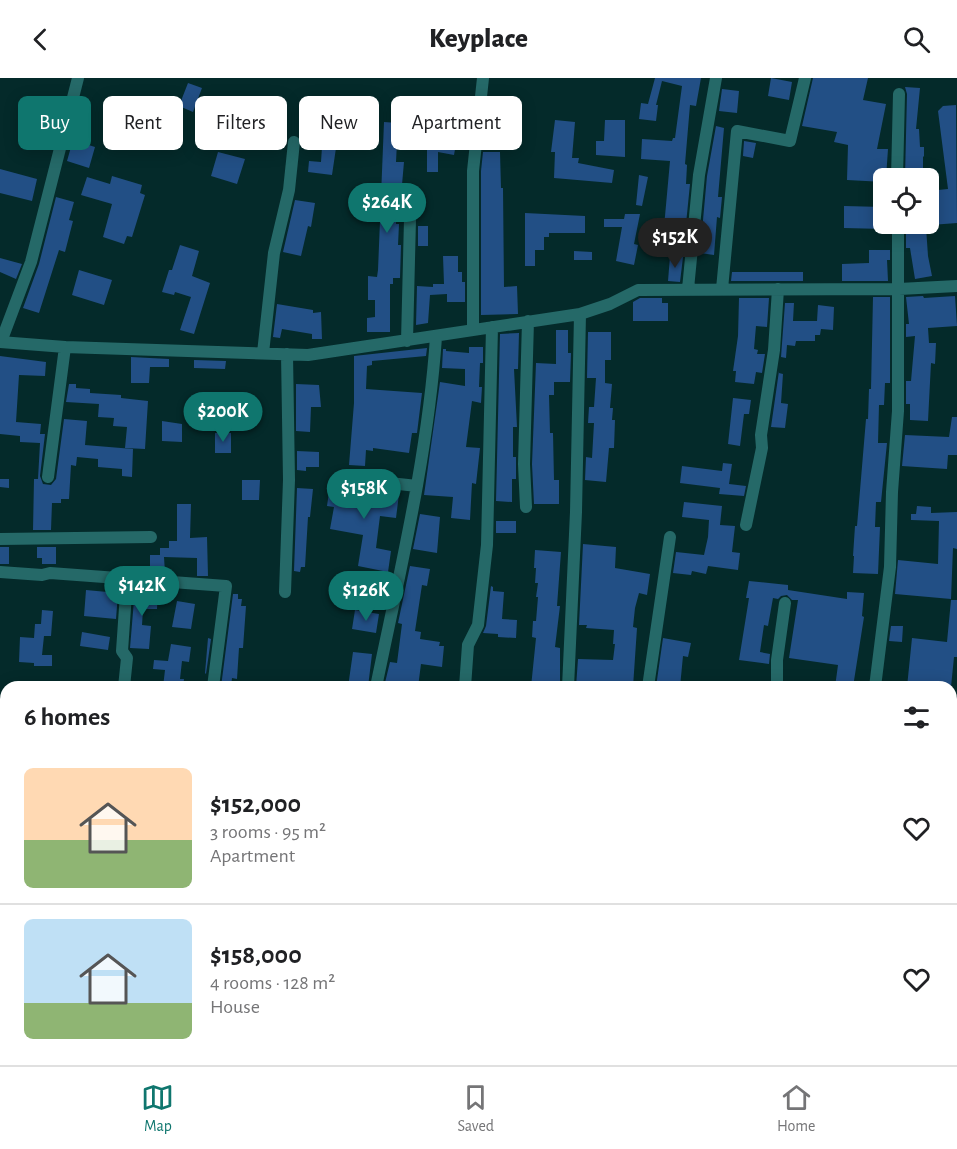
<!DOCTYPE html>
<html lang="en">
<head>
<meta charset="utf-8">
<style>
	:root { --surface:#fff; --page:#f6f6f6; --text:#202124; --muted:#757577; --line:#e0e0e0; --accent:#0f766e }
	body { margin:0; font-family:"Alegreya Sans",sans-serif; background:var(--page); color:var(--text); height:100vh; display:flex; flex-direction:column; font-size:22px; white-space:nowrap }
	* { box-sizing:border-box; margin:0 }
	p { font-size:20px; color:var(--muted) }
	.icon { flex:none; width:33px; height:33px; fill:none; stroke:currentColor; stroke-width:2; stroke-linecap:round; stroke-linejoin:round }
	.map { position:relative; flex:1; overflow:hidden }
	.panel { position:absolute; left:0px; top:603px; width:957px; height:384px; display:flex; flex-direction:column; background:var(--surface); border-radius:18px 18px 0 0; box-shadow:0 3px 15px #0003 }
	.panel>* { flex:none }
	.guide { position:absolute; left:18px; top:18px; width:600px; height:54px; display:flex; gap:12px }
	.controls { position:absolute; left:873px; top:90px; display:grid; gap:12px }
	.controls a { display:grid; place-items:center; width:66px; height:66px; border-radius:9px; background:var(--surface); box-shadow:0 3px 15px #0003; font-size:30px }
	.price { position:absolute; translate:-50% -51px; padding:0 14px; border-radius:21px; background:var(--accent); color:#fff; font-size:20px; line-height:39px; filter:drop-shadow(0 2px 3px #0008) }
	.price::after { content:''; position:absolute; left:50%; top:36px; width:18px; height:14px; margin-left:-9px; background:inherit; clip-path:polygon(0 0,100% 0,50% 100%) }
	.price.active { background:#222; color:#fff }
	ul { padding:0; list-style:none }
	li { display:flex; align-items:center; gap:18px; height:150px; padding:0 24px }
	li+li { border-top:2px solid var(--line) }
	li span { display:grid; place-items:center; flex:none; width:168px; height:120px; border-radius:9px; color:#555 }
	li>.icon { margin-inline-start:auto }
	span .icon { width:72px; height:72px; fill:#fffc; stroke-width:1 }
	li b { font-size:26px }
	h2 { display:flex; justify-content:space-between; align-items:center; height:72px; padding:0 24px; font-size:26px }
	.pill { padding:0 21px; border-radius:9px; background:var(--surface); box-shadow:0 3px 15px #0003; font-size:21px; line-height:54px }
	.pill.active { background:var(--accent); color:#fff }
	header { display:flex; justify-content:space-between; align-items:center; height:78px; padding:0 24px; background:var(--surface); font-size:27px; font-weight:800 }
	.tab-bar { display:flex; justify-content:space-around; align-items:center; height:84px; border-top:2px solid var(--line); background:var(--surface); font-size:16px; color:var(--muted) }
	.tab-bar a { display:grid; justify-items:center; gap:3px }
	.tab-bar .active { color:var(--accent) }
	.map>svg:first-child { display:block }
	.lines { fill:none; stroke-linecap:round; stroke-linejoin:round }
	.stream { stroke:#9e89be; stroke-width:3 }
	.building { fill:#224f85 }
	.minor { stroke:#256968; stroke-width:12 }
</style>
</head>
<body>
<header><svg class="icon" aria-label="back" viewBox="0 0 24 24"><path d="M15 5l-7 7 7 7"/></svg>Keyplace<svg class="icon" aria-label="search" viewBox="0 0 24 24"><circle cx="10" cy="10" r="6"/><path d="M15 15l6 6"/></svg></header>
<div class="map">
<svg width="957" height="987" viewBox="0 0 957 987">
	<rect width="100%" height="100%" fill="#042a2a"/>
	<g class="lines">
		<path class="stream" d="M951 810H957
			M0 832 6 833"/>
	</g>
	<path class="building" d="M655 0H701L696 28 690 27 685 86 687 87 686 106H690L685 156H679L677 176 657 174 658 156H663L665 138 670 83 641 81 642 61 672 63 673 60H675L682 8 662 3 656 27H658L656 43 639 41 641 25 648 26Z
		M771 0 792 4 789 22 768 18Z
		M813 0H868L863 22 886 26 877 71H888L886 100H884V104L847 102 848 67 834 64 837 54 802 48Z
		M188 5 202 10 193 34 179 28Z
		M905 9 920 10 916 51H919L920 69H924V78L923 79V91H919V99H905L907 16Z
		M722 11 739 13 737 35 719 33Z
		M956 27 957 145 931 147 928 113 948 111 938 33 943 28Z
		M555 42 575 44 572 80H579L578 85 614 92 612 105 554 100 555 74H551Z
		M605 42H625V79L596 77V63H604Z
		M384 44 398 45 396 84H404L401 118H397L396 146H399L398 167H401L400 200H393V206H390V254H367V240L375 239V222H368V198L377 199 378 192Z
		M716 48 724 50 718 119H722L720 140 717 139 714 177 700 175 707 98Z
		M430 55 457 60 454 77 438 74V94H427V69Z
		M73 62 95 69 89 90 67 83Z
		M744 63 756 65 753 80 743 78Z
		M322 69 336 70 332 97 308 94 309 83 321 84Z
		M218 74 245 81 237 106 211 98Z
		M483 74H500L501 110H503L504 209 517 208 518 236 481 237V93Z
		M0 91 37 101 32 123 0 115Z
		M639 97 648 99 642 128 636 127Z
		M112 98 142 107 140 115 145 117 132 159 127 158 124 166 103 159 112 126 81 117 87 99 110 106Z
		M56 119 74 124 69 142 73 143 65 174 59 172 39 235 23 230 39 186Z
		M295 122 315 125 311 149 308 148 301 178 283 174Z
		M844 128 884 129V151L844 150Z
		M525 135 585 138V155H549V159H544V172H535V188H525Z
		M625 136H640L634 166 638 167 634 187 616 183 622 149H604V141H624Z
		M418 148H428V168H418Z
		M926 149 928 178 932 198 915 201 910 170H906V151Z
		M180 167 199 173 192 198 210 205 194 256 180 252 191 219 175 214 174 217 162 214 169 192H172Z
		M869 172H890V182H887L888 203H842V186L869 185Z
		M574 173 592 174V182H574Z
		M443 178H458V194H462V204H465V224H447V216L430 217 428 245 416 247 417 208 433 209V206H444Z
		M670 178 683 179 680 204 668 203Z
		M0 180 22 186 16 201 0 194Z
		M79 192 112 202 104 227 72 217Z
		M732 194H803V203H731Z
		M923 218 924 220 955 218 957 248 928 250 929 265H936L935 286 931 285 928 343 910 342V326H906V303H911L915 258 906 259V246H909L906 219Z
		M873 219H890V305H885L884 327H879L878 365H887L881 424H876L875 449H880L878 496 853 495 854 478H853L855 448H857L866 341H868L869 311H871Z
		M640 220H662V225H668V243H633V224Z
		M739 220H769L767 249 756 248 754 271 758 272 757 276H765L762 295 756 294 754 306 735 304 736 293H733L738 258Z
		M785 225H794L793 243H817L818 227 834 229 833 252 821 251 820 257H815V263H796L795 268 787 267 786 280 781 279Z
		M277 226 313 232V235L321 234 322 261H312V256L282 251 280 260 273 259Z
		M556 252H568V275H571L570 304H554V317H549L550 355H553L554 402H559V426H534L532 386 536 285 556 286Z
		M588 254H611V282H605V305L612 306 610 330H613L612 342H615L614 370H609L606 404 585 402 586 379 592 380 594 345H588L589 329H594L596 300H587Z
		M519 255 518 291H514L517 349H513V379H516V401H512V424L496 423 500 256Z
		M469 269H483V285H480L479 309H482L481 325 472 323 466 369 480 370 476 406 472 405 470 442 451 440 453 419 424 417 440 304 465 308V291L442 290 443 271H446V273L469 275Z
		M427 270 426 278 372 283V287L367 288 366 311 422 315 417 355H412L409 375 373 370V373L366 372 365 388 349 387 354 325V278Z
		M0 278 46 284 45 298 19 297 16 344 41 346 40 356H45L40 398 43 406 51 407 56 401 64 341 87 343 85 367 133 371 132 399 122 398V391L98 389V381L77 379 76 388 71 387 69 421H61V425H52L51 452H33L34 401H38L40 365 20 364V358L0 356Z
		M131 279 169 281V289H150L149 305H131Z
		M194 282 226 283 225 291 194 290Z
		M779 293V295L783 296 781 325 788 326 785 350 771 349Z
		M69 306H76V310L90 311V315L121 317V320L148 323 145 371 125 370 127 349 113 348 114 340 98 339 99 326 66 324Z
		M296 306 319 307 321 329H311L310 354 296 353Z
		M733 320 751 322 749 336H744L740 368 728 366Z
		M952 339H957V377H948L947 391 902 388 905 357 949 359Z
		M162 343 182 346V364L162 363Z
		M215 355H231V375H215Z
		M297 373 319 374V389H306V393L297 392Z
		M723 385 732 386 729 406 746 408 744 418 719 416 720 410 680 405 682 388 722 393Z
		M0 401H9V410L0 409Z
		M242 402H260L259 422H242Z
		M330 407 358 411V409L399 416 396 440 380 438 376 470 391 473 388 494 358 488 363 457 330 451 334 429 327 428Z
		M297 410 313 411 310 439H308L305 489H301L300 494 294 493Z
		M684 424 722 428 720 447 735 448 732 474 740 475 738 492 708 488 706 496 692 493 691 497 673 495 676 474 704 477 708 459 709 442 682 439Z
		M177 426H191L190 460 207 459 208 498H197V480L164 479 165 495H156V490H150V477H160V470H169V463H177Z
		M917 428 931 429V435L957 434V471L953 470 951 521 895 516 898 482 938 486 939 443 911 442V436H916Z
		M420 436 440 439 437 475 413 471Z
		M496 443H516V455H496Z
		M583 466 616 469 615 490 650 496 647 517 639 515 635 530 633 549 637 550 633 609H616L599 605V609H576L578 581 613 582 615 566H613L614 552 586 550 587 547H579Z
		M0 469H9V486H0Z
		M37 469H56V486H42V480H37Z
		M535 472 561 474 557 528H560L555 569 560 570V609H531L536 560 532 559 533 543H536L538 519H536L538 505H535L536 490H534Z
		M410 488 430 491 427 508 422 507 415 553 421 554 420 561 440 564 439 568H444L442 589 421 586 418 609H384L390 584 397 585 402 546 398 545Z
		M749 503 788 507V512L847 521V514L864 515 862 538 864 539 853 609H835L838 587 789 580 798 522H792L787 517 781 518 778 521 773 520 768 548 764 547 760 574 770 576 769 586 739 582 749 520H746Z
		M491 508 493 509V513L504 514 502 541 517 542 516 560 498 559V556L483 555 486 548Z
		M135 510 158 511 157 531H143L142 547 151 548 149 571 130 570Z
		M86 512 118 515 116 541 84 538Z
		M233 516H238V521H242L241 528H246L243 570H239L237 601 232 600 231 609H221Z
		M951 522H957V579H954L951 609H907L912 560 947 564Z
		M177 523 195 526 191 551 172 549Z
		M42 532 53 533 51 558H44L42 577H52V588H34V585L19 584 20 559 34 560 35 546H41Z
		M355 532 379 536 376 555 352 551Z
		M891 548H903L902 564 889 563Z
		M82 554 110 559 108 572 80 568Z
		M208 560 211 561 206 596 205 595Z
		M663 560 691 565 688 579 683 578 680 609H656Z
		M171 566 191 569 189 584 182 583 180 601H184L183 609H163L165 592 153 591 154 582 168 583Z
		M353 574 372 576 368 609H348Z"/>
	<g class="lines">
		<path class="minor" d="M897 100 899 16
			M688 211 699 97 716 0
			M722 211 737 53 790 63 805 0
			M473 252V93L483 0
			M407 263 410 141 414 117
			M0 264 65 269 308 277 580 236 610 226 638 212 899 211 957 208
			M1 264 31 184 78 0
			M263 275 274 175 289 112 294 64
			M48 399 65 269
			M371 403 417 408
			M526 429 524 386 528 243
			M746 447 762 370 761 357 774 272 778 211
			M0 461 151 459
			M0 494 42 497 50 495 226 508 213 609
			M285 514 289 402 287 276
			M124 609 127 580 122 573 127 501
			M376 609C400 493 428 377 436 259
			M465 609 468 567 478 547 487 467 492 249
			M568 609 576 434 580 236
			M648 609 670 459
			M777 609V582L785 525
			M875 609 890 489 892 414 898 333V146
			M951 766 957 765
			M0 838 6 839
			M234 981V987
			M88 987V981
			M127 987V981"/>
	</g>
</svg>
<div class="controls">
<a><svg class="icon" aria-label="locate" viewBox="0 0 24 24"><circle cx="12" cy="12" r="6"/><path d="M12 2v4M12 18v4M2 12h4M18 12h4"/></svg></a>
</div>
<b class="price" style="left:387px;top:156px">$264K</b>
<b class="price active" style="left:675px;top:191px">$152K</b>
<b class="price" style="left:223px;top:365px">$200K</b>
<b class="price" style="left:364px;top:442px">$158K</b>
<b class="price" style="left:142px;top:539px">$142K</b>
<b class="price" style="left:366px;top:544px">$126K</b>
<div class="guide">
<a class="pill active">Buy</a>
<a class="pill">Rent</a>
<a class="pill">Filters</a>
<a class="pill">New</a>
<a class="pill">Apartment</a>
</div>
<section class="panel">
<h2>6 homes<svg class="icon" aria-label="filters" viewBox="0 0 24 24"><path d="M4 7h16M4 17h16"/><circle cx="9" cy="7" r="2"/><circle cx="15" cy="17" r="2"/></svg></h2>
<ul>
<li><span style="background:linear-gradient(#ffd9b3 60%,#8fb573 0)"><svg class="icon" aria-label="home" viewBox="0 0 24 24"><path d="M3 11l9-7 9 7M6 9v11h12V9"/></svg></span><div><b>$152,000</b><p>3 rooms · 95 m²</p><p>Apartment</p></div><svg class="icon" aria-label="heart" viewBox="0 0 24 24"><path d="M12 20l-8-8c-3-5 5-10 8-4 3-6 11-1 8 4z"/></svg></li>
<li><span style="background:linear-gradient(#bfe0f5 70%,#8fb573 0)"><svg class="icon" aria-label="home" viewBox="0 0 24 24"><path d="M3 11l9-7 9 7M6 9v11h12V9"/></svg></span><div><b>$158,000</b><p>4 rooms · 128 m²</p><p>House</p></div><svg class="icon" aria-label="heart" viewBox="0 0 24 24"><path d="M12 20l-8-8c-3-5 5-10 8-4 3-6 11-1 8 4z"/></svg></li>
</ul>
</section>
</div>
<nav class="tab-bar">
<a class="active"><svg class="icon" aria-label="map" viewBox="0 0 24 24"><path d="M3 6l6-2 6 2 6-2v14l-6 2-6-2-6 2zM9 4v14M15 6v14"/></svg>Map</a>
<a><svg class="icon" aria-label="saved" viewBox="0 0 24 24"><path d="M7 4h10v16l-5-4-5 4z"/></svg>Saved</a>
<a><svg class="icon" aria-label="home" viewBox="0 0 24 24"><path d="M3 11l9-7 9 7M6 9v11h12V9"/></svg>Home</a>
</nav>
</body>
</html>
